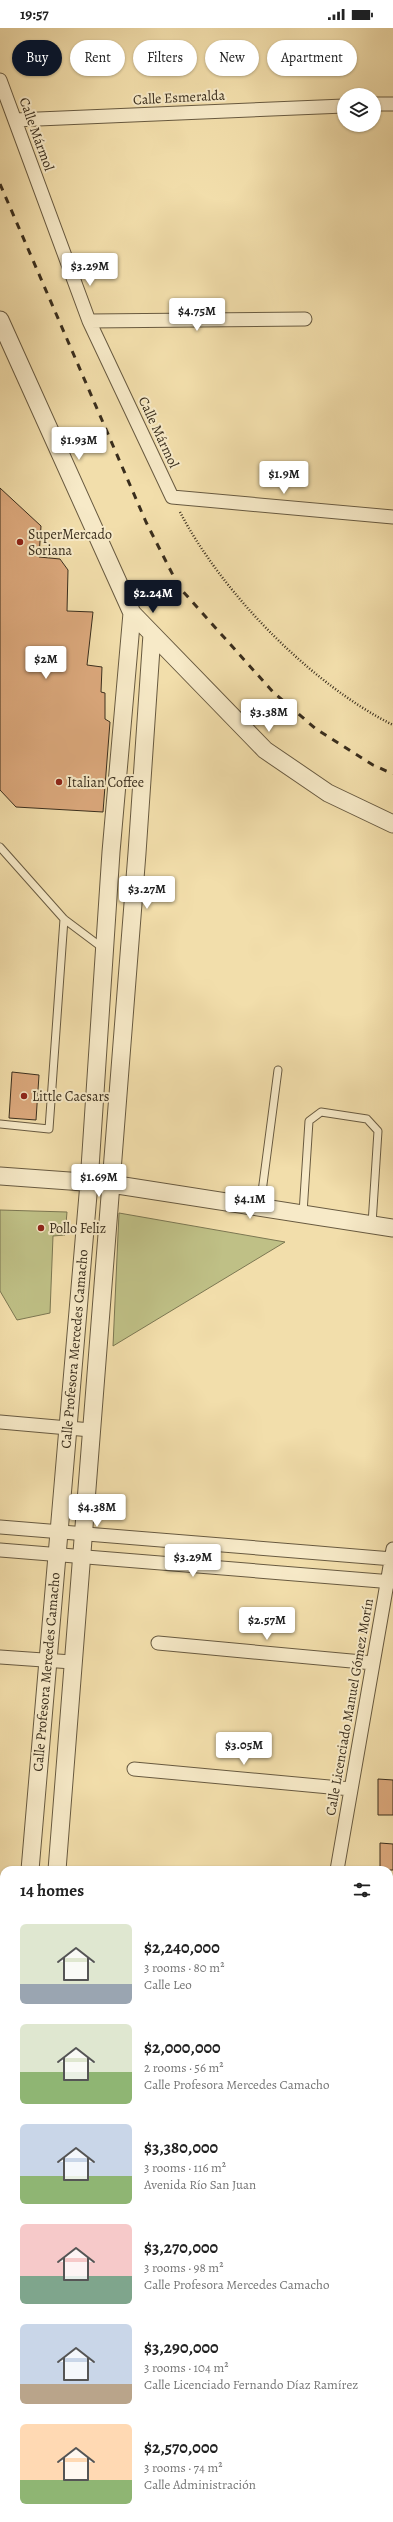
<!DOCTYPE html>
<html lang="en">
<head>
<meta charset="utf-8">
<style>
	:root { --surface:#fff; --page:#f6f6f6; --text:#222; --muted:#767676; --accent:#111827 }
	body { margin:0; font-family:Alegreya,serif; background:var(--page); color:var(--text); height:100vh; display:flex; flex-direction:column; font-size:15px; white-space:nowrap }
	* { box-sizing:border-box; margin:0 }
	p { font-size:13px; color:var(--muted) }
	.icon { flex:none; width:22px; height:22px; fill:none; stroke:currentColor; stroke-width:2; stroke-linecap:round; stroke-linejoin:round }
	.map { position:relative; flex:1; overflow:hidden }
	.panel { position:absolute; left:0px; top:1838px; width:393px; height:656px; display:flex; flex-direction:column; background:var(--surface); border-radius:12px 12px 0 0; box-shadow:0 1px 3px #0004 }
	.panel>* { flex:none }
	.hud { position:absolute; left:12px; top:12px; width:369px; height:36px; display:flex; gap:8px }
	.tools { position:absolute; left:337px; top:60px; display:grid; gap:8px }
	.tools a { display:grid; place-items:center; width:44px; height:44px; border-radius:50%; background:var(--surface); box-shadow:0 1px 3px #0004; font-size:20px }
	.price { position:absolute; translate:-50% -34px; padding:0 9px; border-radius:4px; background:#fff; color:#222; font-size:13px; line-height:26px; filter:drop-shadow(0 1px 2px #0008) }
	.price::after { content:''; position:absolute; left:50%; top:24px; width:12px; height:9px; margin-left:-6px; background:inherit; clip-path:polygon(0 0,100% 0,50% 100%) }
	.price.current { background:var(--accent); color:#fff }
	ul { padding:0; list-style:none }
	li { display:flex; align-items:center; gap:12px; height:100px; padding:0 20px }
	li span { display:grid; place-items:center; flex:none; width:112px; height:80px; border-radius:6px; color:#555 }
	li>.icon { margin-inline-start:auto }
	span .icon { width:48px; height:48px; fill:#fffc; stroke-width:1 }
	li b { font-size:17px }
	h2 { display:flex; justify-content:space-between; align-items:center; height:48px; padding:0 20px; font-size:17px }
	.chip { padding:0 14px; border-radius:18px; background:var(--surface); box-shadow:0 1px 3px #0004; font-size:14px; line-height:36px }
	.chip.current { background:var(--accent); color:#fff }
	.status { display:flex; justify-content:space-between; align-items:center; height:28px; padding:0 20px; background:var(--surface); direction:ltr }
	.status svg { height:11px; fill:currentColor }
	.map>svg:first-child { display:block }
	.green { fill:#bfc086; stroke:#7c7752 }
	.building { fill:#dca97d; stroke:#3a2e1d }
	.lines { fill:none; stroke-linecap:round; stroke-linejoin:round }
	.service-casing { stroke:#685a40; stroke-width:9 }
	.minor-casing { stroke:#685a40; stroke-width:15 }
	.tertiary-casing { stroke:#685a40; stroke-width:19 }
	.secondary-casing { stroke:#3a2e1d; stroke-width:21 }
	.path { stroke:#3a2e1d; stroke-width:2.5; stroke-dasharray:1 2; stroke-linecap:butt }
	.service { stroke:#f7eac8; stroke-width:7 }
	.minor { stroke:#f7eac8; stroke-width:13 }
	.tertiary { stroke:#f7eac8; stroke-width:17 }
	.secondary { stroke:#f7eac8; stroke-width:19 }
	.rail { stroke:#3a2e1d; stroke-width:3; stroke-dasharray:7 7; stroke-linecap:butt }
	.poi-dot { fill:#8f2418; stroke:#f7eac8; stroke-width:1.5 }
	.labels { text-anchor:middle; stroke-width:4; stroke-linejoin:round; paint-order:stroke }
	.street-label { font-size:14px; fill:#3a2e1d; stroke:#f7eac8 }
	.poi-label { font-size:14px; fill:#3a2e1d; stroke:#f7eac8; text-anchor:start }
</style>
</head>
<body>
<div class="status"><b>19:57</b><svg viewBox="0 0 49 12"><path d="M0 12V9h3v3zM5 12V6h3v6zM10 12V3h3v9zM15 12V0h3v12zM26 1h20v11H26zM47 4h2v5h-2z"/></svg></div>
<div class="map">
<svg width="393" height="2494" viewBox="0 0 393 2494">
	<rect width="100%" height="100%" fill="#f2deab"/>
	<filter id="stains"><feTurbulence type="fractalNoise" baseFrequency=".005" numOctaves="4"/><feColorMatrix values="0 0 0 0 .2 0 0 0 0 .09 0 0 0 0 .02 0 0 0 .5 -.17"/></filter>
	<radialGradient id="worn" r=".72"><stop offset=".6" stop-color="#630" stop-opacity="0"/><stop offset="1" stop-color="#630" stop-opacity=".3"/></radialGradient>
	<path class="green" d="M0 1182 67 1184 65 1207 53 1208 50 1285 17 1292 0 1263Z
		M119 1185 285 1214 113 1318Z"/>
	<path class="building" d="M0 460 41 498 39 529 60 531 68 542 67 583 93 584 87 637 102 639 101 664 105 665V691L110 694 103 784 16 779 0 762Z
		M12 1044 39 1047 36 1092 9 1090Z
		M378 1751 393 1752V1787H378Z
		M380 1815 393 1816V1842H380Z"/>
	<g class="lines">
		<defs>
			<path id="service" d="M0 819 64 891 104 921
				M0 1096 49 1101 64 891
				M260 1179 278 1042
				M303 1185 309 1093 321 1084 367 1091 378 1103 372 1196
				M389 1965 393 1966"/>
			<path id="minor" d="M0 52 89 293 172 469 393 489
				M374 76H393
				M15 92 344 78
				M89 293 305 291
				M0 1394 91 1402
				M0 1499 393 1531
				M0 1522 393 1554
				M158 1615 373 1635
				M0 1629 72 1634
				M134 1741 351 1761
				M337 1842 393 1521
				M0 1877 4 1878
				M0 1985H4
				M389 2367H393
				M261 2490 263 2494"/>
			<path id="tertiary" d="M0 292 132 585 265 722 328 765 393 796
				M0 1148 111 1156 393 1200
				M30 1842 89 1155 111 824 132 585
				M57 1842 137 825 152 606
				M1 2182 4 2144
				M0 2324 4 2306"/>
			<path id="secondary" d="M0 2188 1 2182
				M389 2218H393
				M389 2243 393 2244"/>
		</defs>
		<use href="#service" class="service-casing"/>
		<use href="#minor" class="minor-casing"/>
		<use href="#tertiary" class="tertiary-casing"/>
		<use href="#secondary" class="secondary-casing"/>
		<path class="path" d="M180 484C222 565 311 656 393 697
			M0 2400 4 2402
			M389 2411 393 2412
			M0 2430 4 2427
			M0 2484 6 2494
			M92 2494 95 2490
			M212 2494 213 2490"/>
		<use href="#service" class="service"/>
		<use href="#minor" class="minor"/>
		<use href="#tertiary" class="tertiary"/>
		<use href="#secondary" class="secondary"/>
		<path class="rail" d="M0 156 146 494 179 559 273 664 316 701 373 737 393 746"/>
	</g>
	<g class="poi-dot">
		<circle cx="20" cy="514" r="4"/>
		<circle cx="59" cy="754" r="4"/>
		<circle cx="24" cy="1068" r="4"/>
		<circle cx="41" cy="1200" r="4"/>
	</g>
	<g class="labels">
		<g class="street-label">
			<text transform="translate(179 69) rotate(-3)" y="5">Calle Esmeralda</text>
			<text transform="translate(37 106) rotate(70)" y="5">Calle Mármol</text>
			<text transform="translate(159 404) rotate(65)" y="5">Calle Mármol</text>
			<text transform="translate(74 1321) rotate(-85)" y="5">Calle Profesora Mercedes Camacho</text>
			<text transform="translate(46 1644) rotate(-85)" y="5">Calle Profesora Mercedes Camacho</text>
			<text transform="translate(349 1679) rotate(-80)" y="5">Calle Licenciado Manuel Gómez Morín</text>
		</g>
		<g class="poi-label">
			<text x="28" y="511">SuperMercado<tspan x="28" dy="16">Soriana</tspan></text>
			<text x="67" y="759">Italian Coffee</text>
			<text x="32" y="1073">Little Caesars</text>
			<text x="49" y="1205">Pollo Feliz</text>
		</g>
	</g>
	<rect width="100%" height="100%" filter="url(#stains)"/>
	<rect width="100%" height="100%" fill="url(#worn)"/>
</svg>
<div class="tools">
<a><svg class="icon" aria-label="layers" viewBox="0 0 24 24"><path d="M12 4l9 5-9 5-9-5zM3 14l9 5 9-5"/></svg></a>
</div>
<b class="price" style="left:90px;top:259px">$3.29M</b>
<b class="price" style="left:197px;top:304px">$4.75M</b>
<b class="price" style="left:79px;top:433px">$1.93M</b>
<b class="price" style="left:284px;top:467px">$1.9M</b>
<b class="price current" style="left:153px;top:586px">$2.24M</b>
<b class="price" style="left:46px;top:652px">$2M</b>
<b class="price" style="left:269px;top:705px">$3.38M</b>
<b class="price" style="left:147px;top:882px">$3.27M</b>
<b class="price" style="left:99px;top:1170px">$1.69M</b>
<b class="price" style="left:250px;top:1192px">$4.1M</b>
<b class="price" style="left:97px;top:1500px">$4.38M</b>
<b class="price" style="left:193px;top:1550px">$3.29M</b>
<b class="price" style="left:267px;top:1613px">$2.57M</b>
<b class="price" style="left:244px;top:1738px">$3.05M</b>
<div class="hud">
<a class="chip current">Buy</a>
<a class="chip">Rent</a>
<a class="chip">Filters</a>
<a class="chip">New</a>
<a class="chip">Apartment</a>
</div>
<section class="panel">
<h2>14 homes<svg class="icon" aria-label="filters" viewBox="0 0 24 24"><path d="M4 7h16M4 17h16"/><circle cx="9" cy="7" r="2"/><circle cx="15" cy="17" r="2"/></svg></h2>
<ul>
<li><span style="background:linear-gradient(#dfe7d0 75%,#9aa5b1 0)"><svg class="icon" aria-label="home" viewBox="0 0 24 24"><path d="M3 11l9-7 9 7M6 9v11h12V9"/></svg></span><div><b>$2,240,000</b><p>3 rooms · 80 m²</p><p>Calle Leo</p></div></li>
<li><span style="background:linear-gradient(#dfe7d0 60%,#8fb573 0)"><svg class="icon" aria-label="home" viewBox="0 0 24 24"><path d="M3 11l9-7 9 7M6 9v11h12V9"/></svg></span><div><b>$2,000,000</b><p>2 rooms · 56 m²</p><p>Calle Profesora Mercedes Camacho</p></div></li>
<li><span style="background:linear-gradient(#c9d6e8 65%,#8fb573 0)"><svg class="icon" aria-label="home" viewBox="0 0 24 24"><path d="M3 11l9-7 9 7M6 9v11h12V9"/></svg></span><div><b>$3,380,000</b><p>3 rooms · 116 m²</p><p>Avenida Río San Juan</p></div></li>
<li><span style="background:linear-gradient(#f6c9c9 65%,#7fa58c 0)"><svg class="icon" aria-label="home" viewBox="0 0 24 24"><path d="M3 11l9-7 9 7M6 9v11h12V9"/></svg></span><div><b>$3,270,000</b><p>3 rooms · 98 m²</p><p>Calle Profesora Mercedes Camacho</p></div></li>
<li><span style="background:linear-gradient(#c9d6e8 75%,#b9a48a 0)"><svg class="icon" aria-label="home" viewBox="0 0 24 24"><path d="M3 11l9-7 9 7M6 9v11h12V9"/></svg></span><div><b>$3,290,000</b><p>3 rooms · 104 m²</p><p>Calle Licenciado Fernando Díaz Ramírez</p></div></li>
<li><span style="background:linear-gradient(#ffd9b3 70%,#8fb573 0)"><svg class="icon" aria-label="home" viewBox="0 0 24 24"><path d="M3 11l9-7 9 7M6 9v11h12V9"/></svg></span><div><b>$2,570,000</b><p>3 rooms · 74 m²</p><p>Calle Administración</p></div></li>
</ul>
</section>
</div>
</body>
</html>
